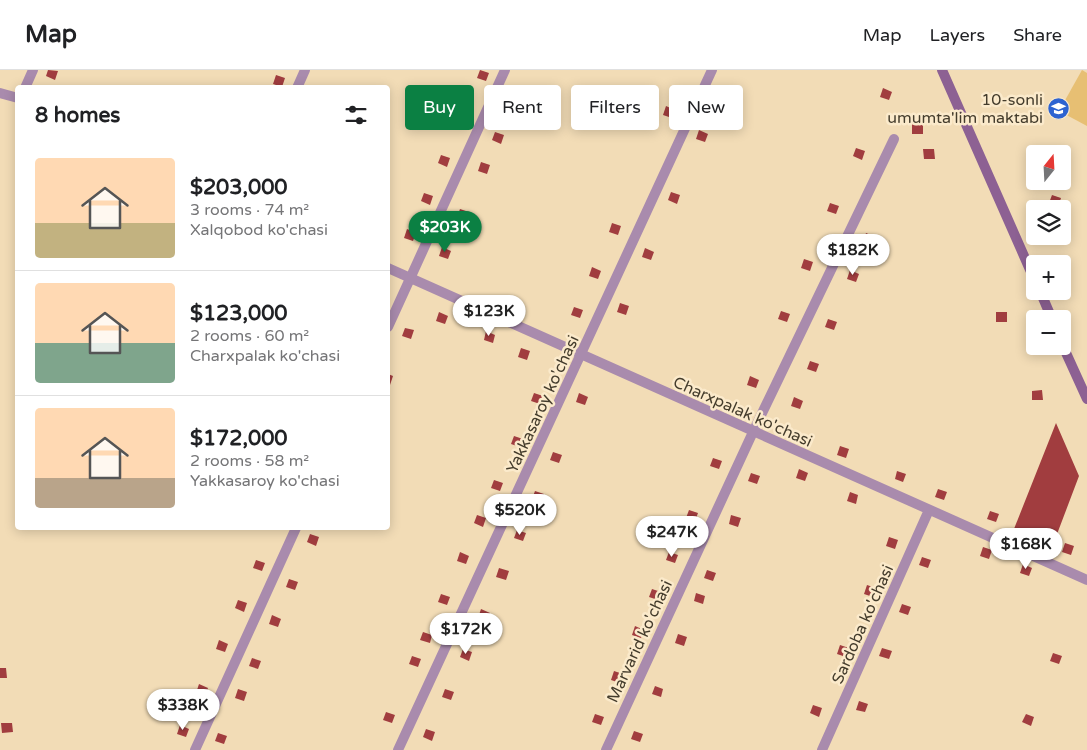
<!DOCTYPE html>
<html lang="en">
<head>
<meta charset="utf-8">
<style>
	:root { --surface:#fff; --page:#f2f2f2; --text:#202124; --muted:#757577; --line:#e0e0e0; --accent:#0b8043 }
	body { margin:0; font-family:"Varela Round",sans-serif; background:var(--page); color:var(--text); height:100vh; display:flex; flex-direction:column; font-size:19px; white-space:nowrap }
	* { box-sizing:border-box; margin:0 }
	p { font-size:16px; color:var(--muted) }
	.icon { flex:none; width:28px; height:28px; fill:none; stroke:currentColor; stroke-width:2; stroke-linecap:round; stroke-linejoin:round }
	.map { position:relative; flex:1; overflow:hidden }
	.side { position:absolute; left:15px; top:15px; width:375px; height:445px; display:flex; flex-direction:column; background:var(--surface); border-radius:5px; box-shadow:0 2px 12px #0003 }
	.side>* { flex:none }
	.top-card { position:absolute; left:405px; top:15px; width:475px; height:45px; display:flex; gap:10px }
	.needle { width:32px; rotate:18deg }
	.controls { position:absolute; left:1026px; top:75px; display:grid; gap:10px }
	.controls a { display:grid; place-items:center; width:45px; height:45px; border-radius:5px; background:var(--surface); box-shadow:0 2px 12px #0003; font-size:25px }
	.price { position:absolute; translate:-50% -42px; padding:0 11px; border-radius:18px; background:#fff; color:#222; font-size:16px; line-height:32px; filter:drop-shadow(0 1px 2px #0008) }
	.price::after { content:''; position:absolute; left:50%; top:30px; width:15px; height:11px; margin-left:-8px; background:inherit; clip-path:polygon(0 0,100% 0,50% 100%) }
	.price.active { background:var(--accent); color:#fff }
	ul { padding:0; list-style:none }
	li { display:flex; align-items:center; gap:15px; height:125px; padding:0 20px }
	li+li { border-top:1px solid var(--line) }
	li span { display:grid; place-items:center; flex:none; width:140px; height:100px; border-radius:5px; color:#555 }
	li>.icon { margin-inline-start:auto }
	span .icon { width:60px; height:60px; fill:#fffc; stroke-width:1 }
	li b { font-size:21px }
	h2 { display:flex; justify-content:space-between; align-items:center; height:60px; padding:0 20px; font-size:21px }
	.chip { padding:0 18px; border-radius:5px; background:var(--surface); box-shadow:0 2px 12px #0003; font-size:18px; line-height:45px }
	.chip.active { background:var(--accent); color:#fff }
	header { display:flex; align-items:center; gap:30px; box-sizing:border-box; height:70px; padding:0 25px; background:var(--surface); border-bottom:1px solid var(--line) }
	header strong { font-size:24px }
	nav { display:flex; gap:28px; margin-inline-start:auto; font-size:18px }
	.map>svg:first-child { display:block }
	.pitch { fill:#e7bf73 }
	.building { fill:#a13d3f }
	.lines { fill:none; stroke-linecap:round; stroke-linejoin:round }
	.street { stroke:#a98bad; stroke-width:10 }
	.secondary { stroke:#8d6193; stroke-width:10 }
	.labels { text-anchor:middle; stroke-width:5; stroke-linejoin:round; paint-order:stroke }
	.poi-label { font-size:16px; fill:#443c2c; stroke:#fbeacb; text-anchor:end }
	.street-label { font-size:16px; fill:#443c2c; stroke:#fbeacb }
</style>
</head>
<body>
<header>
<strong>Map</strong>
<nav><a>Map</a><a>Layers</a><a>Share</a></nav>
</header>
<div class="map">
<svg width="1087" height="680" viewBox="0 0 1087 680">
	<rect width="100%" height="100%" fill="#f2dcb6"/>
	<path class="pitch" d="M1082 0 1087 3V56L1059 41Z"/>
	<path class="building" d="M48 0 58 1 55 10 46 6Z
		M480 0 489 3 486 11 477 8Z
		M276 5 285 8 282 17 273 14Z
		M516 17 525 21 522 29 513 26Z
		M883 18 892 22 889 30 880 27Z
		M666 36 675 40 672 48 663 45Z
		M459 46 468 50 465 58 456 55Z
		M912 54H923V64H912Z
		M699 60 708 64 705 72 696 69Z
		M495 62 504 65 501 74 492 70Z
		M856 78 865 81 862 90 853 86Z
		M923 79H934L935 89H924Z
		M441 85 450 88 447 97 438 93Z
		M481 92 490 95 487 104 478 101Z
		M671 122 680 125 677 134 668 130Z
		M424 123 433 126 430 135 421 131Z
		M1052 125 1061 128 1058 137 1049 133Z
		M830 133 839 136 836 144 827 141Z
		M460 139 469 142 466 150 457 147Z
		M612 153 621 156 618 165 609 162Z
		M407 159 416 163 413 171 404 168Z
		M866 163 875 167 872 175 863 172Z
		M442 177 451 181 448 189 439 186Z
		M645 178 654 182 651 190 642 187Z
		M804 189 813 192 810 201 801 198Z
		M592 197 601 201 598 209 589 206Z
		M850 200 859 204 856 212 847 209Z
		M620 233 629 236 626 245 617 242Z
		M574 237 583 240 580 248 571 245Z
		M781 241 790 244 787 252 778 249Z
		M439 242 448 246 445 254 436 251Z
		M996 242H1007V252H996Z
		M828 249 837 252 834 260 825 257Z
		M405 258 414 260 411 269 402 266Z
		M486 261 495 265 493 273 484 270Z
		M521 278 530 281 527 290 518 287Z
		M810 291 819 294 816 302 807 299Z
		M388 304 393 306 390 315 388 314Z
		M750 306 759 310 756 318 747 315Z
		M1042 320 1043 330H1032V321Z
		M534 323 543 326 540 334 531 331Z
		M579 323 588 327 585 335 576 332Z
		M794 327 803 331 800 339 791 336Z
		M1056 353 1079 406 1051 480 1012 464Z
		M514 366 523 369 520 377 511 374Z
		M840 376 849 379 846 388 837 385Z
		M553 382 562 385 559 393 550 390Z
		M713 388 722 391 719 399 710 396Z
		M799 399 808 403 805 411 796 408Z
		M897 401 906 404 903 412 895 409Z
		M751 403 760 406 757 414 748 411Z
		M494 410 503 413 500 421 491 418Z
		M938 419 947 422 944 430 935 427Z
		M535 421 544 424 541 432 532 429Z
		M850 422 858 425 856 434 847 431Z
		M689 440 698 443 695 451 686 448Z
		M990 441 999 444 996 452 987 449Z
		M477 445 486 448 483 457 474 453Z
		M731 445 741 448 738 457 729 454Z
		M517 460 526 463 523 471 514 468Z
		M310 464 319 467 316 476 307 472Z
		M889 467 898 470 895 479 886 476Z
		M1065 473 1074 476 1071 485 1062 482Z
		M983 477 992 480 989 489 980 486Z
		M460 482 469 486 466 494 457 491Z
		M669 482 678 485 675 493 666 490Z
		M922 487 931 490 928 498 919 495Z
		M256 490 265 493 262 501 253 498Z
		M1023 494 1032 498 1029 506 1020 503Z
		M499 498 509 501 506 510 496 507Z
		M707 500 716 503 713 511 704 508Z
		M289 509 298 512 295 520 286 517Z
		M867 515 876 518 873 527 864 524Z
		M652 519 661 522 658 530 649 527Z
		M696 523 705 526 703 534 694 531Z
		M441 524 450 527 447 535 438 532Z
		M238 530 247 533 244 542 235 538Z
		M902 534 911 537 908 545 899 542Z
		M481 539 490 543 487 551 478 548Z
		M272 545 281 549 278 557 269 554Z
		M635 556 644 560 641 568 632 565Z
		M423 562 432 565 430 573 420 570Z
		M678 564 687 567 684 576 675 573Z
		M219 570 228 574 225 582 216 579Z
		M840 575 849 578 846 587 837 584Z
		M882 578 892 581 889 589 879 586Z
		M463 579 472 582 469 591 460 587Z
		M1053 583 1062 586 1059 594 1050 591Z
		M412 586 421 589 418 597 409 594Z
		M252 588 261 591 258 599 249 596Z
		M0 598H6L7 608H0Z
		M614 601 623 604 620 613 611 610Z
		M199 614 208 618 205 626 196 623Z
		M655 616 663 619 661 627 652 624Z
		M238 619 247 622 244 631 235 628Z
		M445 619 454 622 451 630 442 627Z
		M859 631 868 634 865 642 856 640Z
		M813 635 822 638 819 647 810 643Z
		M386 642 395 645 392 653 383 650Z
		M595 644 604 647 601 655 592 652Z
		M1026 644 1034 647 1031 656 1022 652Z
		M1 653H12L13 662 2 663Z
		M180 655 189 659 186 667 177 664Z
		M426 659 435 662 432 671 423 667Z
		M634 661 643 664 640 672 631 669Z
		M218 663 227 666 224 674 215 671Z"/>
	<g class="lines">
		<path class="street" d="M25 18 33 0
			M297 18 305 0
			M0 23 18 28
			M388 198 1087 510
			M388 257 505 0
			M195 680 296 458
			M398 680 712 0
			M606 680 753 362 894 69
			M822 680 929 440"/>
		<path class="secondary" d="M942 0 1035 211
			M1040 221 1052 249
			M1062 274 1087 329"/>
	</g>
	<defs>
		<symbol id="school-disc" viewBox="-11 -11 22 22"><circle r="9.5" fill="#2d63d1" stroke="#fbeacb"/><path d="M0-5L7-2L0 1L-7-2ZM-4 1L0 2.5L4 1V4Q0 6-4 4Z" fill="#fff"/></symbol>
	</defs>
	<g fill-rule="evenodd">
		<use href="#school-disc" x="1046" y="26" width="25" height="25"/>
	</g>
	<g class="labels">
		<g class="poi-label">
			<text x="1043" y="35">10-sonli<tspan x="1043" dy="18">umumta'lim maktabi</tspan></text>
		</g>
		<g class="street-label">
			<text transform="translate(542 334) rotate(-65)" y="6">Yakkasaroy ko'chasi</text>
			<text transform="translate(743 341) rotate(24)" y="6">Charxpalak ko'chasi</text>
			<text transform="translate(862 554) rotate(-66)" y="6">Sardoba ko'chasi</text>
			<text transform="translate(639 571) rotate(-65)" y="6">Marvarid ko'chasi</text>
		</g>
	</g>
</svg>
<div class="controls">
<a><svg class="needle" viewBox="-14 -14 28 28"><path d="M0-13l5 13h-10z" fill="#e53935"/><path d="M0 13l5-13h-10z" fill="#757577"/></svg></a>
<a><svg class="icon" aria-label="layers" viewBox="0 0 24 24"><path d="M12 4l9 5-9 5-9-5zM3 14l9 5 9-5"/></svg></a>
<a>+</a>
<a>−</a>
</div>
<b class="price active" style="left:445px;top:183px">$203K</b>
<b class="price" style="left:853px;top:206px">$182K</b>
<b class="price" style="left:489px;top:267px">$123K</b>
<b class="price" style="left:520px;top:466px">$520K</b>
<b class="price" style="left:672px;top:488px">$247K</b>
<b class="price" style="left:1026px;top:500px">$168K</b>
<b class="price" style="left:466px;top:585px">$172K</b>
<b class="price" style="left:183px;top:661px">$338K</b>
<div class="top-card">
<a class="chip active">Buy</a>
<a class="chip">Rent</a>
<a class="chip">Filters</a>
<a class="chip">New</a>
</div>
<section class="side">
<h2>8 homes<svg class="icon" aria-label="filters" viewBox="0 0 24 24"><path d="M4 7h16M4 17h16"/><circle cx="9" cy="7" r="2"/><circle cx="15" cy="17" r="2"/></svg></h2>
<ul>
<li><span style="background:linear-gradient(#ffd9b3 65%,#c2b280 0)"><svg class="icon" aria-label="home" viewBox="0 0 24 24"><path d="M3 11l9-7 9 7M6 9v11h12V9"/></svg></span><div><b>$203,000</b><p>3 rooms · 74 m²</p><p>Xalqobod ko'chasi</p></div></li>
<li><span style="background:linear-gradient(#ffd9b3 60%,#7fa58c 0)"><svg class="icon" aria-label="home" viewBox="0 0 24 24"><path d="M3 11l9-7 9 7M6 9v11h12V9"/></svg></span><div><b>$123,000</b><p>2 rooms · 60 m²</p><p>Charxpalak ko'chasi</p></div></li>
<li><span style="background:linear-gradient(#ffd9b3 70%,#b9a48a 0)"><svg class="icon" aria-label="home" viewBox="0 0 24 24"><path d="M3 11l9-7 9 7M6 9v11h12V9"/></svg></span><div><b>$172,000</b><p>2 rooms · 58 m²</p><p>Yakkasaroy ko'chasi</p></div></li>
</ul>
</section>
</div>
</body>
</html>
